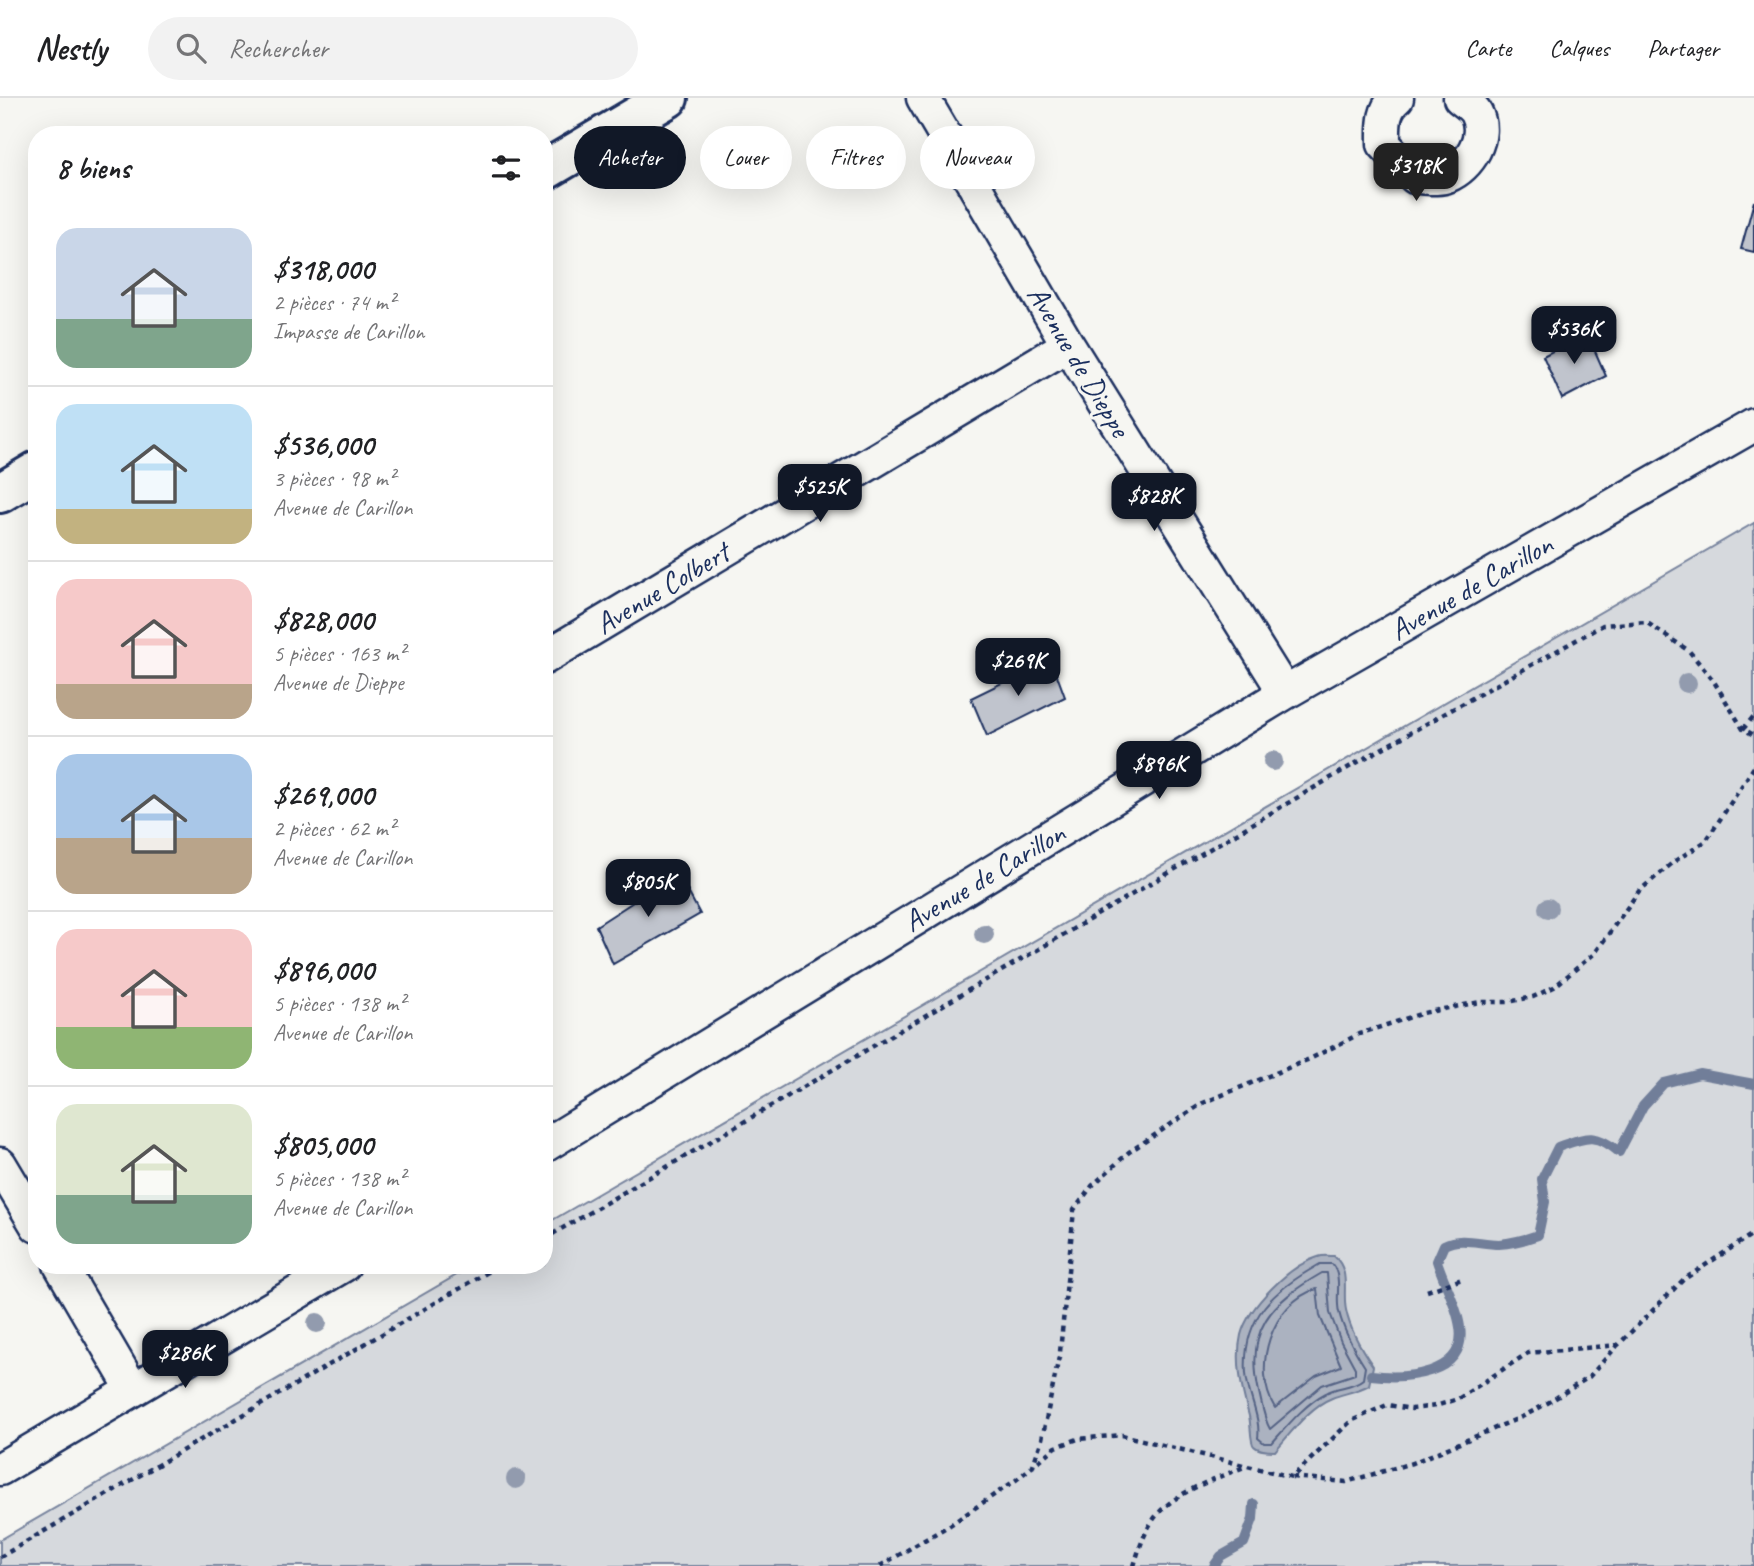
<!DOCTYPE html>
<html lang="fr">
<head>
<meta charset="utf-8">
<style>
	:root { --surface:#fff; --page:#f2f2f2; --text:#202124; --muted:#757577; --line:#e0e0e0; --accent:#111827 }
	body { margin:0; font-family:Caveat,sans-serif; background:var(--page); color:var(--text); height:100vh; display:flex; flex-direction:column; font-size:26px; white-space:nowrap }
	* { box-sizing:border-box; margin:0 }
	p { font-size:23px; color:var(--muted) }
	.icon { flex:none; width:38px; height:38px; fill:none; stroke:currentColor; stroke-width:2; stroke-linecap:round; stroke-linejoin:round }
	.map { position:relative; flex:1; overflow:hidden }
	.drawer { position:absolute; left:28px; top:28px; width:525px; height:1148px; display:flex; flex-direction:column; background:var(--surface); border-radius:28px; box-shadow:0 7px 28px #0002 }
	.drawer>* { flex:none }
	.guide { position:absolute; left:574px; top:28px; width:665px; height:63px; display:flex; gap:14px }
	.price { position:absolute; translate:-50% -60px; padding:0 16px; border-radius:14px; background:var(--accent); color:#fff; font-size:23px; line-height:46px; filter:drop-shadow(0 2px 4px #0008) }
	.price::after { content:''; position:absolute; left:50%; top:42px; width:21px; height:16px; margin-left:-10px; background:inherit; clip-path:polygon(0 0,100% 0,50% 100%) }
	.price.active { background:#222; color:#fff }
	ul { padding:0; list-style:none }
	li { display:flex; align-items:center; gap:21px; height:175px; padding:0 28px }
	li+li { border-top:2px solid var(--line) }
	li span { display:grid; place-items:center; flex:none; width:196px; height:140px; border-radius:21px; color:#555 }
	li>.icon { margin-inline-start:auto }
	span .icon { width:84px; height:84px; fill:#fffc; stroke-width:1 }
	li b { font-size:30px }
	h2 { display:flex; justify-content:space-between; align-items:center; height:84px; padding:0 28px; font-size:30px }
	.pill { padding:0 24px; border-radius:32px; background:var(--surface); box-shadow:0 7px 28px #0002; font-size:24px; line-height:63px }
	.pill.active { background:var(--accent); color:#fff }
	header { display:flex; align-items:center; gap:42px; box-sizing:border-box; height:98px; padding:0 35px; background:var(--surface); border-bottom:2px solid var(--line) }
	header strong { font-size:33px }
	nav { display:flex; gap:38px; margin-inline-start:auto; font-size:24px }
	.search { width:490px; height:63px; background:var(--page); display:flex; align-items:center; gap:18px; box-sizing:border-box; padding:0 24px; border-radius:38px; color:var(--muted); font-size:26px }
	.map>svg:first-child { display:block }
	.green { fill:#d6d9dd; stroke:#78849e; stroke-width:2 }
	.water { fill:#abb2c0; stroke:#717e99; stroke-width:2 }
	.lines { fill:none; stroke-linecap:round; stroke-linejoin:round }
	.shore { stroke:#556385; stroke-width:2 }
	.stream { stroke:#717e99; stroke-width:10 }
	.building { fill:#c0c4cd; stroke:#1b2f5e; stroke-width:2 }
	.minor-casing { stroke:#1b2f5e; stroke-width:37 }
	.tertiary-casing { stroke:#1b2f5e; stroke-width:44 }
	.path { stroke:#1b2f5e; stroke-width:4.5; stroke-dasharray:5 5; stroke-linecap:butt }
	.minor { stroke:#f6f6f2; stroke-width:32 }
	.tertiary { stroke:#f6f6f2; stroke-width:38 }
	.tree { fill:#929bae }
	.labels { text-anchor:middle; stroke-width:6; stroke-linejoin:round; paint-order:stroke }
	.street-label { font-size:30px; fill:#1b2f5e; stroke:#f6f6f2 }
</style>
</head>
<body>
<header>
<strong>Nestly</strong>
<div class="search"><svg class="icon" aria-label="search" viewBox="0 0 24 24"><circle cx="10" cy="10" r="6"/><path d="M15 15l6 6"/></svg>Rechercher</div>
<nav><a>Carte</a><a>Calques</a><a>Partager</a></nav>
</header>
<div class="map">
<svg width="1754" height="1468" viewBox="0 0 1754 1468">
	<rect width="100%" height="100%" fill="#f6f6f2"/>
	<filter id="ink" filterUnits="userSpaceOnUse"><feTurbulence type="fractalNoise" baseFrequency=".0143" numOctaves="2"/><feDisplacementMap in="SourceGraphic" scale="14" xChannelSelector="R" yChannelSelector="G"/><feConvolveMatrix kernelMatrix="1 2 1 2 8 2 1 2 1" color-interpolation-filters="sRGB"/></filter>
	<g filter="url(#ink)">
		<path class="green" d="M1754 425V1468H0V1442L474 1167H544V1127Z"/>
		<path class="water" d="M1334 1158C1351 1173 1342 1193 1346 1212 1350 1232 1361 1251 1373 1268L1369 1287C1356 1294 1345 1295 1332 1300 1309 1309 1291 1335 1275 1353 1268 1353 1259 1353 1254 1348 1250 1345 1251 1325 1249 1318 1242 1293 1235 1263 1241 1237 1248 1209 1290 1167 1318 1159 1323 1157 1330 1158 1334 1158Z"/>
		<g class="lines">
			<path class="shore" d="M1320 1166H1332C1343 1180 1335 1198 1339 1214 1344 1234 1354 1252 1365 1269L1363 1281C1352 1290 1338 1288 1326 1295 1305 1306 1288 1327 1272 1345H1264L1258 1340C1261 1319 1248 1298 1246 1276 1242 1218 1274 1192 1320 1166Z
				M1327 1175 1330 1215 1341 1244 1355 1270V1276L1322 1287 1270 1331C1264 1321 1262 1306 1259 1294 1245 1231 1270 1205 1322 1175Z
				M1317 1191 1320 1218 1341 1268 1316 1278 1275 1310C1251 1271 1271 1204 1317 1191Z"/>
			<path class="stream" d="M1371 1277C1403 1281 1468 1278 1460 1229 1457 1207 1444 1185 1437 1163L1444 1147C1462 1138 1479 1146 1499 1146 1513 1145 1524 1142 1538 1137L1545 1104 1542 1081 1558 1049C1586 1039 1595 1034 1619 1054L1643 1008 1664 985 1700 976 1754 986
				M1214 1468 1221 1458 1244 1445 1253 1421 1254 1406"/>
		</g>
		<path class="building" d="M1754 103V154L1741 151Z
			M1587 235 1606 278 1562 301 1543 258Z
			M1051 561 1065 599 987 638 971 600Z
			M678 775 700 816 613 866 596 828Z"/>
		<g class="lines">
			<defs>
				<path id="minor" d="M923 0 1068 247 1285 595
					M1397 0C1382 12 1384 29 1384 46L1415 79C1425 79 1438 82 1447 78 1470 69 1488 38 1476 15 1473 9 1465 4 1460 0
					M544 560 1068 247
					M544 1048 1285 595 1754 327
					M0 1066 37 1128
					M60 1167 133 1292
					M0 1371 344 1167"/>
				<path id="tertiary" d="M544 73 668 0
					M0 395 37 373"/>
			</defs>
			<use href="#minor" class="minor-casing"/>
			<use href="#tertiary" class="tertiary-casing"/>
			<path class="path" d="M1743 631 1754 618
				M544 1141 1358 664 1603 527 1646 524 1689 553 1713 582 1743 631 1754 637
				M1427 1193 1462 1181
				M1032 1370 1042 1341 1060 1254 1074 1112 1092 1088 1129 1054 1203 1005 1312 960 1359 936 1423 915 1480 904H1508L1533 899 1554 889 1595 855 1639 793 1675 763 1706 743 1754 669
				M1292 1379 1346 1384 1412 1365 1524 1318 1546 1306 1589 1279 1617 1248
				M0 1459 500 1167
				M880 1468 950 1427 1016 1382 1056 1349 1078 1341 1122 1337 1292 1379 1351 1323 1387 1307 1412 1311 1436 1308 1458 1301 1528 1255 1618 1247 1683 1182 1754 1135
				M1134 1468C1139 1451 1145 1431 1157 1417 1177 1393 1215 1381 1244 1369"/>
			<use href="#minor" class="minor"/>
			<use href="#tertiary" class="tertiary"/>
		</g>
		<g class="tree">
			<circle cx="1687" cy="585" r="10"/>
			<circle cx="1273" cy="663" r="10"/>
			<circle cx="1548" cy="810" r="10"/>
			<circle cx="984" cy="836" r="10"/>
			<circle cx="317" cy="1225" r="10"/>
			<circle cx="516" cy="1381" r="10"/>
		</g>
	</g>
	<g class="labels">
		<g class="street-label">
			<text transform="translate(1079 263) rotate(59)" y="10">Avenue de Dieppe</text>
			<text transform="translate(1471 489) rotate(-30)" y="10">Avenue de Carillon</text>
			<text transform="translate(662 490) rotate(-31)" y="10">Avenue Colbert</text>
			<text transform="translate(984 779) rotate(-31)" y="10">Avenue de Carillon</text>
		</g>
	</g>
</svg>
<b class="price active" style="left:1416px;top:105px">$318K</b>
<b class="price" style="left:1574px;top:268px">$536K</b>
<b class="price" style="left:820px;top:426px">$525K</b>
<b class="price" style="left:1154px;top:435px">$828K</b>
<b class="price" style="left:1018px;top:600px">$269K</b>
<b class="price" style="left:1159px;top:703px">$896K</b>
<b class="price" style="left:648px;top:821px">$805K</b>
<b class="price" style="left:185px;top:1292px">$286K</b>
<div class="guide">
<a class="pill active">Acheter</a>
<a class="pill">Louer</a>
<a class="pill">Filtres</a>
<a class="pill">Nouveau</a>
</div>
<section class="drawer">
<h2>8 biens<svg class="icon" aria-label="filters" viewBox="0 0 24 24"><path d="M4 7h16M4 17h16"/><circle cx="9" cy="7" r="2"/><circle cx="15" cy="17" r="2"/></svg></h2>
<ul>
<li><span style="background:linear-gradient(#c9d6e8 65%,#7fa58c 0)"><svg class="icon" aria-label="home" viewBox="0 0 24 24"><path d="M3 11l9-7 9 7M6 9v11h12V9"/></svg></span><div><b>$318,000</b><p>2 pièces · 74 m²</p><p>Impasse de Carillon</p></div></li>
<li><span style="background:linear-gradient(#bfe0f5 75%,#c2b280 0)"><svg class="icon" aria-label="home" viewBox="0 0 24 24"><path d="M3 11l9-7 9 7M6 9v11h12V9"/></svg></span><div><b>$536,000</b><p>3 pièces · 98 m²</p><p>Avenue de Carillon</p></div></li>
<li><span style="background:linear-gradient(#f6c9c9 75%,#b9a48a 0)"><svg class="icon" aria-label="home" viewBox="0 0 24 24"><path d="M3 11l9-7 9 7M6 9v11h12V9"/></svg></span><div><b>$828,000</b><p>5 pièces · 163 m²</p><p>Avenue de Dieppe</p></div></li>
<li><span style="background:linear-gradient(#a9c7e8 60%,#b9a48a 0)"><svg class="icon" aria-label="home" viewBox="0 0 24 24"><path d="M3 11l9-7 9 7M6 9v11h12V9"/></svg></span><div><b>$269,000</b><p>2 pièces · 62 m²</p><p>Avenue de Carillon</p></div></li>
<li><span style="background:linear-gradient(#f6c9c9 70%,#8fb573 0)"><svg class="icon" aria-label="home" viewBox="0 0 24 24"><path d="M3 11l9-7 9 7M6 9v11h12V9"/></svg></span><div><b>$896,000</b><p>5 pièces · 138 m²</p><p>Avenue de Carillon</p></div></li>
<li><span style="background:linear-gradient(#dfe7d0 65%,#7fa58c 0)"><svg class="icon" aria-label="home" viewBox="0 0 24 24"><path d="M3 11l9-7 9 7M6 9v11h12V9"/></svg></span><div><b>$805,000</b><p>5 pièces · 138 m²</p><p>Avenue de Carillon</p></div></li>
</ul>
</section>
</div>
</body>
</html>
